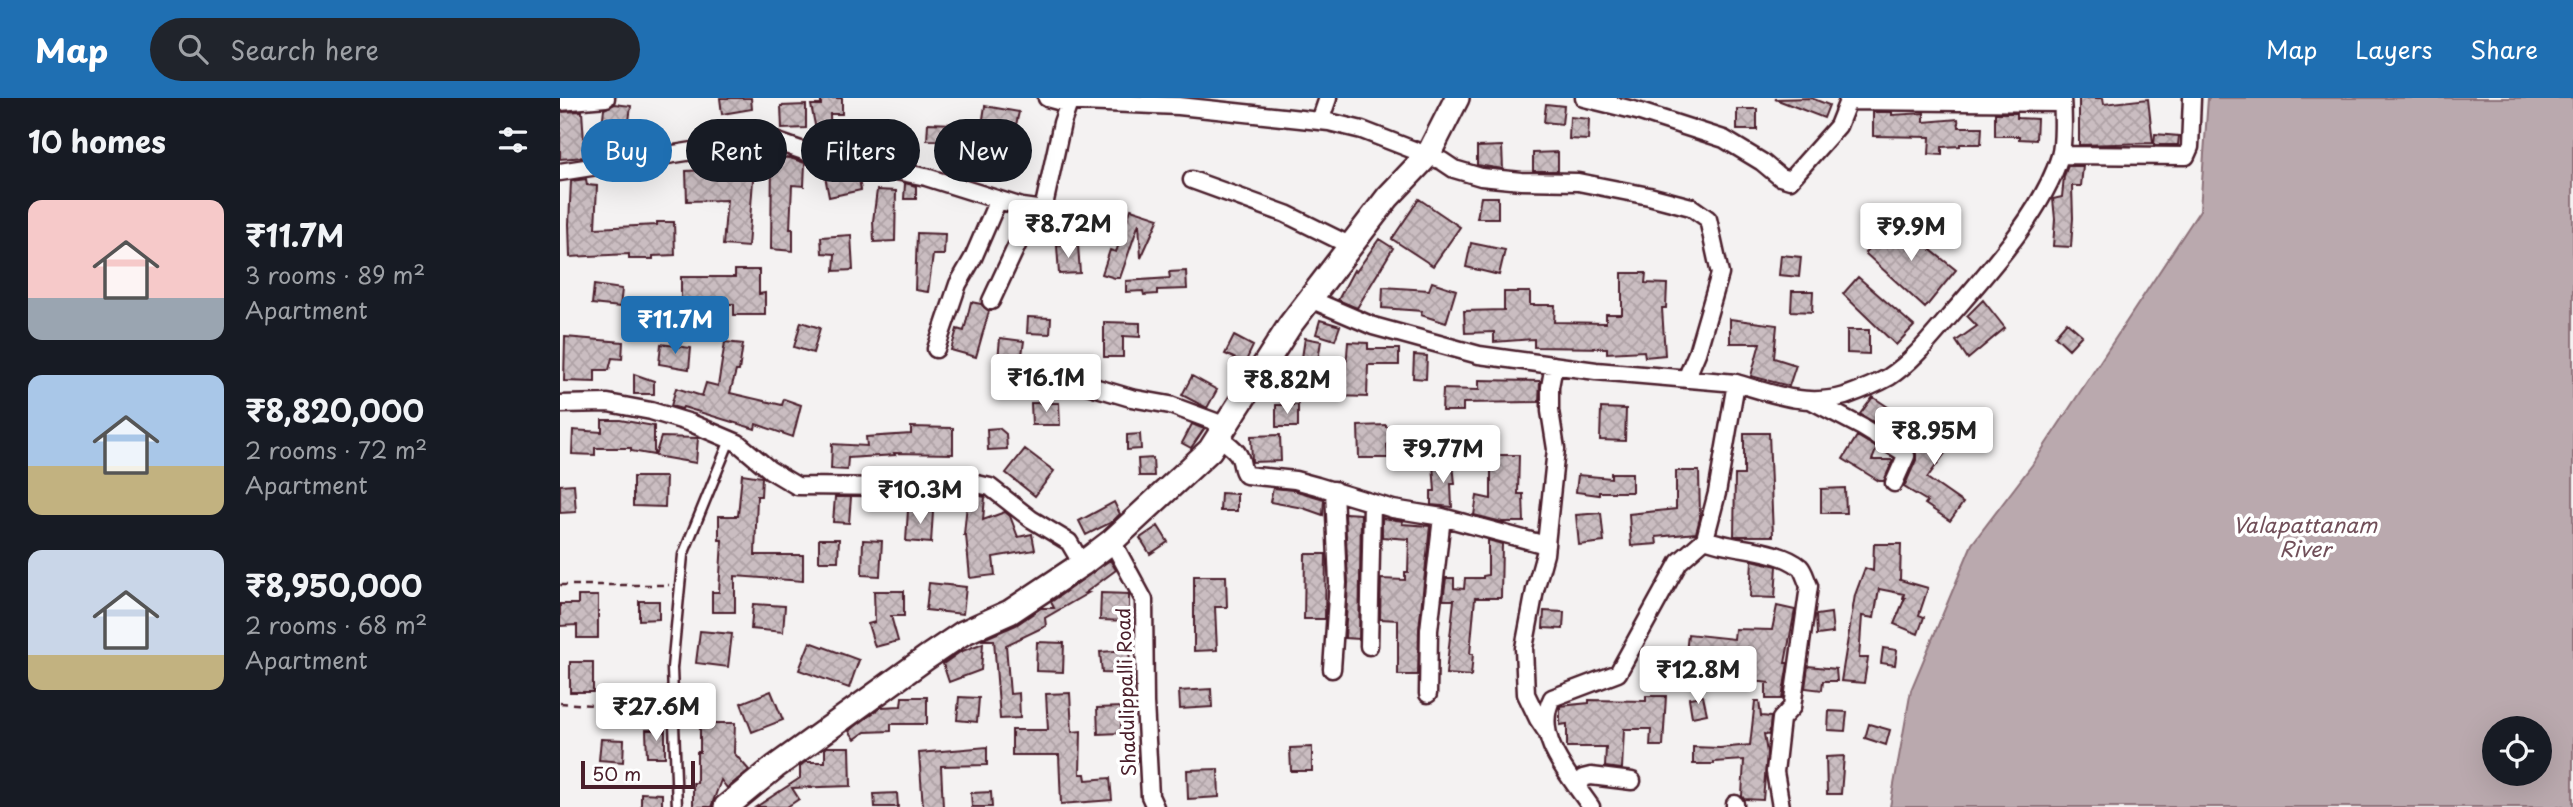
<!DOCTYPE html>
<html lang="en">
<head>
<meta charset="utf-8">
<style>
	:root { --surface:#171b24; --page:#20242c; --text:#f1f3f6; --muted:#9ea1a6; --accent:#1f6fb2 }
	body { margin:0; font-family:"Playpen Sans",sans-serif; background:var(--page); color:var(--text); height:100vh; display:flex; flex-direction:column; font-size:26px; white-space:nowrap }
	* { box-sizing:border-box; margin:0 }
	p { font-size:23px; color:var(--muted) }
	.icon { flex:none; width:38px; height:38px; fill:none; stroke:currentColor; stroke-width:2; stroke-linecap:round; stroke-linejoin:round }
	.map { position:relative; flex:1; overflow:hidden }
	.drawer { display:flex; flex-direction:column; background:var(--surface); width:560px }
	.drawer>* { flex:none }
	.guide { position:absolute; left:21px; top:21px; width:665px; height:63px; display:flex; gap:14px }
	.buttons { position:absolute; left:1922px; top:618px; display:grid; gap:14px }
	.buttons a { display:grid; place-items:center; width:70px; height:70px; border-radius:50%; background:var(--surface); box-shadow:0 7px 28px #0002; font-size:35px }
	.scale { position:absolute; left:21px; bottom:18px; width:114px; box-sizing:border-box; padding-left:7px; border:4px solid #4a1f2b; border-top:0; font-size:19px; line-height:24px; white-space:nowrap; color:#4a1f2b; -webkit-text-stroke:5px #fff; paint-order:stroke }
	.price { position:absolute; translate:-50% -60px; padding:0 16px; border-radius:7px; background:#fff; color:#222; font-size:23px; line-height:46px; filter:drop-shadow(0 2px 4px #0008) }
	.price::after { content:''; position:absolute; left:50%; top:42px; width:21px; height:16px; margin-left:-10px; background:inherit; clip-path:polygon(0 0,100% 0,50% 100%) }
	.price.current { background:var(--accent); color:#fff }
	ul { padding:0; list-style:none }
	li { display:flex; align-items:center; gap:21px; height:175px; padding:0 28px }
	li span { display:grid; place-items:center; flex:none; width:196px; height:140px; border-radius:14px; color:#555 }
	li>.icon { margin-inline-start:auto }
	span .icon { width:84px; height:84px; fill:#fffc; stroke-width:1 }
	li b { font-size:30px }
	h2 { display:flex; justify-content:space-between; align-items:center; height:84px; padding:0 28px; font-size:30px }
	.chip { padding:0 24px; border-radius:32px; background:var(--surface); box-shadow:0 7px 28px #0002; font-size:24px; line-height:63px }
	.chip.current { background:var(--accent); color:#fff }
	header { display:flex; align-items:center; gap:42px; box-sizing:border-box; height:98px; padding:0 35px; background:var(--accent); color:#fff }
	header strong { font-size:33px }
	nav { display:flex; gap:38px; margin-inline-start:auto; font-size:24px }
	.search { width:490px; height:63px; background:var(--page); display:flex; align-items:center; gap:18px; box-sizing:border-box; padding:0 24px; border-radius:38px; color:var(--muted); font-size:26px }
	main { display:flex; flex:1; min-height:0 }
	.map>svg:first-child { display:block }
	.water { fill:#baa9ae; stroke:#8d727a; stroke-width:2; fill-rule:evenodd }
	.building { fill:url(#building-cross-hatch); stroke:#4a1f2b; stroke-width:2 }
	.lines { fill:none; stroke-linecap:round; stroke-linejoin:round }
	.lane-casing { stroke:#4a1f2b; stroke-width:13 }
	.street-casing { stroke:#4a1f2b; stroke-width:21 }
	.secondary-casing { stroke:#4a1f2b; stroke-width:28 }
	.path { stroke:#4a1f2b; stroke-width:2.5; stroke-dasharray:7 5; stroke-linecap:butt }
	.lane { stroke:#fff; stroke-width:8 }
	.street { stroke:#fff; stroke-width:16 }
	.secondary { stroke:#fff; stroke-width:23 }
	.labels { text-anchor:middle; stroke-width:7; stroke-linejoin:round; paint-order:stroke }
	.street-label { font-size:19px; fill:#4a1f2b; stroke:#fff }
	.water-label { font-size:21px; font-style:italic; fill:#714f59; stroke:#fff }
</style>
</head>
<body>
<header>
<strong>Map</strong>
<div class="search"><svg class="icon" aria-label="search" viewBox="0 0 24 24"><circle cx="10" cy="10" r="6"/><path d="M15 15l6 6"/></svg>Search here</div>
<nav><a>Map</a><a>Layers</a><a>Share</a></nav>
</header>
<main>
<section class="drawer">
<h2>10 homes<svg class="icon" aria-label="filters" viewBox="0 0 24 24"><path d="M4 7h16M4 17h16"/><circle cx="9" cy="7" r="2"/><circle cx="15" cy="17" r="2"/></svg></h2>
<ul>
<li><span style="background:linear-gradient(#f6c9c9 70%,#9aa5b1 0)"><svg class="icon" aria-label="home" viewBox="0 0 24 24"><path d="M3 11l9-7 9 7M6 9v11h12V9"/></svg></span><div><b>₹11.7M</b><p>3 rooms · 89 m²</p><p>Apartment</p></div></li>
<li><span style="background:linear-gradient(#a9c7e8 65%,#c2b280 0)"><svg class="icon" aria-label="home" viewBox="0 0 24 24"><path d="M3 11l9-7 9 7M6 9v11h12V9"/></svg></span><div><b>₹8,820,000</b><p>2 rooms · 72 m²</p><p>Apartment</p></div></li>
<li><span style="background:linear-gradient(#c9d6e8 75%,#c2b280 0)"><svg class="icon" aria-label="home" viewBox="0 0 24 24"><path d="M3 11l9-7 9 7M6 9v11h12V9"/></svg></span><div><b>₹8,950,000</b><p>2 rooms · 68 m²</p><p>Apartment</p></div></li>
</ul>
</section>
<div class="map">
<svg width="2013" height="709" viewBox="0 0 2013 709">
	<defs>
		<pattern id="building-cross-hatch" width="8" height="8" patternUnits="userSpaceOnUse" patternTransform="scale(1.75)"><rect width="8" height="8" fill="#cabdc1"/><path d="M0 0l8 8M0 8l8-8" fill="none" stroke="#afa2a6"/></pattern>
	</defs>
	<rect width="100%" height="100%" fill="#f4f2f2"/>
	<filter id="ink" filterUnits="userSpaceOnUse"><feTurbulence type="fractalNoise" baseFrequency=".0143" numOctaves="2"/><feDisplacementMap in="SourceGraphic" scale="14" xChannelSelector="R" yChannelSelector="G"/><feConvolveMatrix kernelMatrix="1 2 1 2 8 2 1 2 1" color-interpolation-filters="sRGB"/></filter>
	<g filter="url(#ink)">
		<path class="water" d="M1648 0H2013V709H1330L1351 592 1412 446 1472 367 1640 112ZM1934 630H1979V676H1934Z"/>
		<path class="building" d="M160 0H191L192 11 162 16Z
			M261 0H282V16H270L271 49 259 47 251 7H261Z
			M1251 0 1269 7 1264 20 1215 1Z
			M1519 0H1543L1544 6 1588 1 1593 45 1519 47Z
			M55 6 71 8 67 38H77V51L39 52 44 11Z
			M986 6 1004 8 1002 26 984 24Z
			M246 7V30L222 31 221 8Z
			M425 8 459 14 449 57 431 53 437 30 422 27Z
			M1177 11H1197V32H1177Z
			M22 13 25 59 0 61V14Z
			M1313 14H1332V17L1364 15V24L1398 21 1399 29H1422L1421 46H1400V48L1382 49V57L1369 56 1370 39 1313 38Z
			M1435 15H1457V20L1477 21 1476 42 1459 41V38H1435Z
			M1010 19 1029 21 1028 42 1009 41Z
			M368 25 395 26V43L367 42Z
			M335 33H352V46L309 48V35H335Z
			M1595 36 1619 38 1618 47H1594Z
			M942 48 943 71 917 67V49Z
			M998 54V73H973V55Z
			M195 55 188 149 163 147 167 102 127 103 126 73 170 71V58Z
			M212 59 230 60 245 65 244 88 232 87 230 131H233V153L211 151Z
			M1508 68H1523L1521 88H1512L1513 120 1511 149 1493 148 1495 121 1493 101 1502 99 1504 78Z
			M273 71 298 76 301 92 269 99 264 73Z
			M26 81 27 87 37 88 35 130 97 127V124H114L115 157 93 158V161H69V156L10 159 9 126 11 83Z
			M345 85 356 88V101H344Z
			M317 92 336 93 335 143 314 144 313 123Z
			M921 99H938V120H917Z
			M859 101 900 129 873 168 832 141Z
			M571 111 599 120 581 160 579 125 560 180H555L542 176 550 152 556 154Z
			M1337 122 1356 139 1360 136 1374 148 1371 152 1396 172 1365 210 1305 155Z
			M357 135 385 136 384 157H373L368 194 355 192Z
			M291 137 293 172 274 173 275 156 262 155 261 139Z
			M819 141 833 150 797 210 778 202 794 172 796 174Z
			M911 145 945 152 939 177 906 169Z
			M518 147 520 175 499 176 497 148Z
			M1221 157 1241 159 1239 179 1219 177Z
			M175 172H199V196L205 195V217H174V206H121V179H175Z
			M626 173 627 191 597 192V196L584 197 583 193 566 194V183L610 180 609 174Z
			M1062 175H1086L1085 185 1107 186 1106 210H1102L1105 257 1085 259 1084 253 1047 255V250L974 249V241L934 244V234L905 235 904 213 944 212V194H970V207H995L994 224 1046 225V216H1062Z
			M1298 179 1354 228 1336 247 1283 196Z
			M872 184 896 192 886 225 861 217 862 213 822 210 823 189 869 192Z
			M34 187 62 191 60 209 32 206Z
			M1232 193H1253L1252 214 1231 213Z
			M1423 202 1445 230 1408 261 1396 243 1417 228 1407 218Z
			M411 204 421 206 429 213 416 259 391 252 397 231 404 233Z
			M468 219 491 220 490 236 467 235Z
			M1170 221 1217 227 1214 260 1236 267 1229 288 1191 278 1200 245H1170Z
			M760 222 780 228 775 242 756 236Z
			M241 224 260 230 253 255 234 249Z
			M544 224 580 225V239L563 238V259H544Z
			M1507 224 1522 237 1509 251 1495 238Z
			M1287 232H1309V256L1287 255Z
			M674 238 693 248 685 265 665 256Z
			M5 239 63 244 62 261 52 260 49 272H35V284L4 283Z
			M440 240 464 243 461 264 438 262Z
			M745 240 761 243 755 281 760 282 754 298 723 287 729 269 740 273Z
			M165 244 183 246 179 273H176L170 295 222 307 224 301 241 307 233 339 196 326 195 331 123 309 122 311 111 308 116 290 142 298 146 285 158 288Z
			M788 244 808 245V251H839V267H808L807 299 777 298V282L785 283Z
			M101 246 131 250 129 271 99 266Z
			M854 257 867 258 866 281 853 280Z
			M74 276 94 283V296H74Z
			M632 278 657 292 647 310 622 297Z
			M919 282 980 283 979 304 903 305V313H882L883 291 919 292Z
			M1313 299 1340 317 1329 333 1300 316Z
			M471 305H499L500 327H472Z
			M716 307H738V329H716Z
			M1041 310 1066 311 1065 343 1040 342Z
			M1387 316 1404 336 1391 347 1367 380 1403 405 1390 423 1365 406 1367 403 1344 389 1356 362V356L1352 348 1359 338Z
			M42 322H60L94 328V357L71 353V350H35V357L12 356 13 332 42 334Z
			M632 326 644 331 631 350 622 345Z
			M826 327V329L869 330 868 347 827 346 828 360H799L798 328Z
			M351 329 393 330V356L334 355 335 357 288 360 287 372 271 371 272 346 307 348 306 339 351 336Z
			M439 330 446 336 447 351 428 352 427 331Z
			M1184 335H1209L1213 438H1174L1175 377H1184Z
			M580 336 581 351 567 352V337Z
			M720 337 721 363 692 364 691 338Z
			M1297 338 1317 350 1312 362H1333L1324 383H1319L1283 361Z
			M101 339 138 340 136 365 95 358Z
			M465 351 494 373 475 398 446 375Z
			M931 357H959L958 396H963L964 424H942L914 417 917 398 931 401Z
			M593 360 594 378H579L578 361Z
			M893 365 895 386H891L892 409 871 407V393H875L873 366Z
			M1116 373H1139L1140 420 1136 435 1096 439 1097 446 1071 448 1069 416 1116 411Z
			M1051 375H1072V394H1039V397L1016 394 1018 377 1051 380Z
			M182 376 202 379 201 398H197L195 457H243V483L175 478V514H152V494H159L162 442H159V418H178Z
			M73 379H106L105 409 73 408Z
			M14 386 16 414 0 415V387Z
			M713 390 733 392 764 401 763 417 743 410 710 404Z
			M1285 390 1286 415H1261V391Z
			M408 395 425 399 423 422 445 414 450 418 458 439 472 436 475 452 433 459 435 477 410 480 406 437H404Z
			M661 395 677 396V413H660Z
			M275 399H291L289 425 273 424Z
			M554 404 560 416 552 424 526 437 519 423Z
			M348 412 373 414 371 445 346 443Z
			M785 415 801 416 799 541 785 540 788 485Z
			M1041 415 1044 444 1019 447 1016 417Z
			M822 420 843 423 842 426 870 428 859 531 858 577H838V522L820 521 821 481 845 482V474H848L849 441 822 439Z
			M598 428 608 444 590 456 580 440Z
			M259 441H279L278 463H259Z
			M303 442 322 443 320 478 302 477Z
			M928 442 942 446 941 500H915L910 556H913L911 578 886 576 894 502H883L886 480H894V490L904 491 905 480H923V478L928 477Z
			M1314 446H1341L1340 482 1368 490 1359 517 1364 519 1358 536 1334 526 1345 500H1343L1344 496 1319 491 1314 520 1302 518 1299 560H1308L1304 585 1281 583 1295 497 1305 470 1313 473Z
			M745 456H766L765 521H744Z
			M550 462 556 472 525 495H528L485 520 486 528 446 547 450 596 459 595 460 620 440 621 434 542H421L456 527 481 510H494L491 504Z
			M1192 462 1217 468 1215 500 1190 499Z
			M634 478H666L667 509H655L657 552 634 553Z
			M369 485 406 489 403 516 366 512Z
			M314 493H344V518H331L338 543 315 549 308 526 315 524Z
			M541 495 569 496V523L540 522Z
			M18 498H38V540H17V527L0 528V506H18Z
			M79 503H99V521L79 522Z
			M193 506 225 508 223 534 191 531Z
			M1217 508 1235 512 1225 565H1228L1222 601H1206V585H1210L1124 575 1128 536 1174 541 1175 531 1212 532Z
			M984 513 1004 514 1003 531 983 530Z
			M1271 515 1273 535 1257 537 1256 517Z
			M140 533 172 536 168 569 136 565Z
			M250 544 299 562 289 590 239 572Z
			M477 544 504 545 503 574 476 573Z
			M423 545 421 572 389 584 383 566 400 554Z
			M1323 550 1337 552 1335 567 1321 565Z
			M569 552 571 576 542 575 540 554Z
			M10 564H33V594H10Z
			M1248 568 1276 571 1277 583H1263L1262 592 1245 590Z
			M651 591 652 609 620 611 619 593Z
			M211 593 223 622 192 634 181 605Z
			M510 595 512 634 521 633 520 676H525L526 682 550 680 552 702 501 706 499 657H452V632H488L486 596Z
			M1086 598H1106L1103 648H1090L1091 631H1064L1062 671 1045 669 1046 649H1007V626L1000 627V608L1029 605V602L1086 603Z
			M1143 598 1147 616 1132 619 1129 600Z
			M342 599H367V626H331V633L305 634 295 641 289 633 321 609 341 608Z
			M399 599 419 600 417 624 397 622Z
			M1195 603H1199L1201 618 1211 619 1209 637 1204 636 1207 655 1203 702 1184 701 1182 698 1184 662 1154 664V666H1133V649L1160 650 1190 647Z
			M561 609V635L538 636 537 610Z
			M1269 613 1287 614 1285 633 1268 632Z
			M140 625H175L174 655 189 672 167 690 161 682 151 709H133V685H137V654H140Z
			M1309 626 1330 632 1326 647 1305 640Z
			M86 632H105V659H87Z
			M41 641 64 642 63 664 39 662Z
			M267 649H290L291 688 232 690 239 701 227 709H196L240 680V668L245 664H265V651Z
			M427 649V667L381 668 383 709H363L359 655Z
			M752 649V673H731L730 650Z
			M1284 658 1281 696H1267L1266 659Z
			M658 671 659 699 628 701 627 672Z
			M431 694 432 709H412L411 695Z
			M81 695 102 696V709H81Z
			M337 695 338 709H315L314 696Z"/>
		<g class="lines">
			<defs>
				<path id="lane" d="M117 709 112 570 123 457 170 342"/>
				<path id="street" d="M487 0 498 3 619 8 769 24 802 32 882 63 894 71 921 79 961 83 1018 84 1089 98 1131 109 1148 121 1160 176 1137 255 1126 281
					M1024 0 1077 13 1164 41 1202 64 1220 79 1230 82 1278 28 1288 3 1502 5
					M0 4 46 0
					M760 23 768 0
					M1501 57 1626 58 1630 49 1632 0
					M0 74 209 41 252 56 366 79 462 109 483 112 502 25 510 2
					M632 82 726 116 791 148
					M750 201 813 228 919 257 1036 273 1176 285
					M431 203 465 130 469 110
					M376 251 398 186 413 160 438 102
					M469 270 571 300 610 307 664 327
					M1252 303 1302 329 1343 354 1346 358 1334 385
					M0 306 48 305 91 313 131 325 178 345 210 372 237 388 336 389 391 380 430 389 471 421 509 444 522 466
					M657 339C665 344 676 350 680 360 683 367 681 371 686 377L735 382 757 388 833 411 882 419 986 447
					M1145 441C1173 452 1217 450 1240 469 1244 473 1246 482 1249 488L1232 609 1221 621 1215 674 1221 709
					M552 443 584 502 585 605 590 698 595 709
					M809 548 812 405
					M772 571 778 485 774 392
					M868 596 869 532 882 419
					M986 633 978 621 966 596 964 550 975 492 985 456 996 351 990 313V289L994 267
					M1018 691 1023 680 1031 678 1072 683
					M1175 706V709
					M1031 709C1010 678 972 639 992 600L1058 575 1119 464 1145 441 1157 395 1176 285C1213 296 1246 309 1285 298 1299 293 1315 287 1329 279 1352 264 1371 240 1389 219 1427 175 1483 114 1500 58 1504 45 1503 14 1502 0"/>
				<path id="secondary" d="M166 709 215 669 366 560 403 535 450 514 522 466 552 443 650 352 730 227 828 99 868 57 897 0"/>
			</defs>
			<use href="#lane" class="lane-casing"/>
			<use href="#street" class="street-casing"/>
			<use href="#secondary" class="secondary-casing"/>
			<path class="path" d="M0 487H109
				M0 605 33 607C48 631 78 624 102 623"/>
			<use href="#lane" class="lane"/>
			<use href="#street" class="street"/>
			<use href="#secondary" class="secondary"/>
		</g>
	</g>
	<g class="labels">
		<g class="street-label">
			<text transform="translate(566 594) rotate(-92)" y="7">Shadulippalli Road</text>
		</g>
		<g class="water-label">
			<text x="1745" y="435">Valapattanam<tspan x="1745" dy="24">River</tspan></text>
		</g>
	</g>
</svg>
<div class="buttons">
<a><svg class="icon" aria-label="locate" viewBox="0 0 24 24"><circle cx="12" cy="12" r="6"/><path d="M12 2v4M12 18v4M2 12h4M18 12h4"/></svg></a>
</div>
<div class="scale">50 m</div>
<b class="price" style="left:508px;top:162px">₹8.72M</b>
<b class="price" style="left:1351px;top:165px">₹9.9M</b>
<b class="price current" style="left:115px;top:258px">₹11.7M</b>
<b class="price" style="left:486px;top:316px">₹16.1M</b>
<b class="price" style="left:727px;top:318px">₹8.82M</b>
<b class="price" style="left:1374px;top:369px">₹8.95M</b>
<b class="price" style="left:883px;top:387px">₹9.77M</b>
<b class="price" style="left:360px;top:428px">₹10.3M</b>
<b class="price" style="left:1138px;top:608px">₹12.8M</b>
<b class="price" style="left:96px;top:645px">₹27.6M</b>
<div class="guide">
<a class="chip current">Buy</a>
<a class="chip">Rent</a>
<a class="chip">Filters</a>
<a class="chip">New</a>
</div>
</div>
</main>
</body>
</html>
